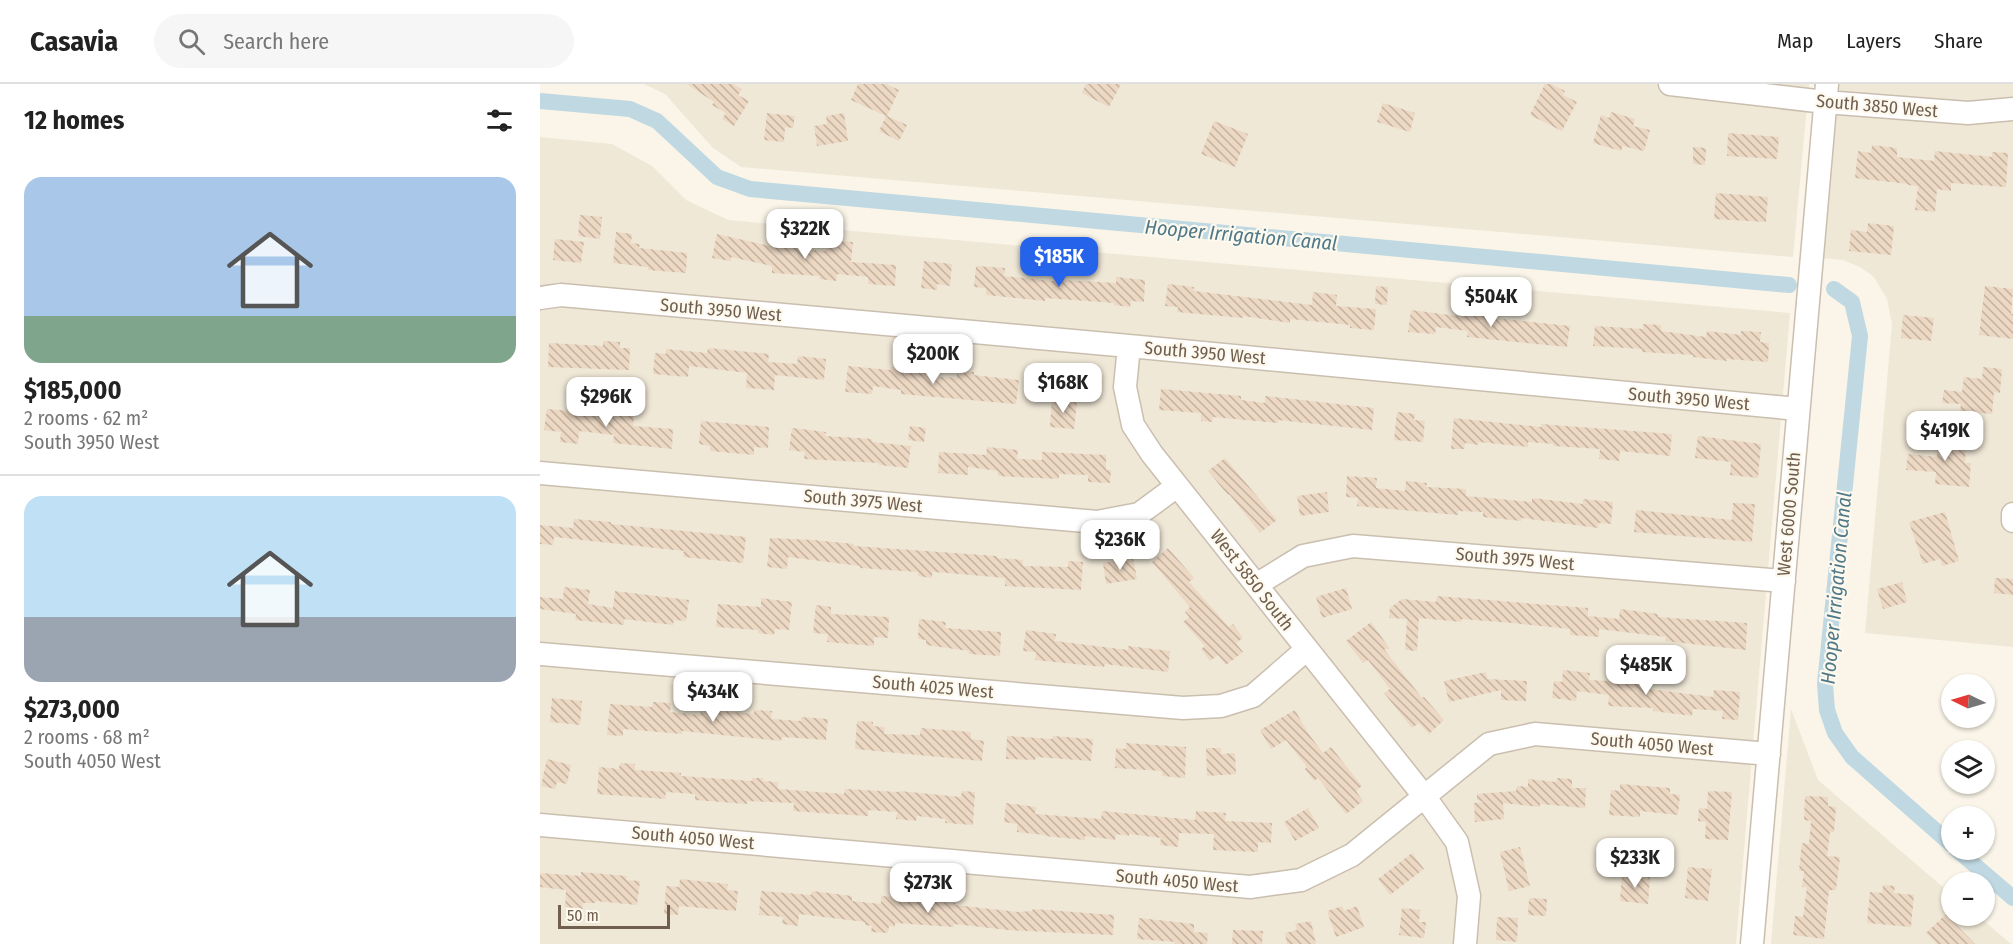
<!DOCTYPE html>
<html lang="en">
<head>
<meta charset="utf-8">
<style>
	:root { --surface:#fff; --page:#f6f6f6; --text:#222; --muted:#767676; --line:#e0e0e0; --accent:#2563eb }
	body { margin:0; font-family:"Fira Sans Condensed",sans-serif; background:var(--page); color:var(--text); height:100vh; display:flex; flex-direction:column; font-size:22px; white-space:nowrap }
	* { box-sizing:border-box; margin:0 }
	p { font-size:20px; color:var(--muted) }
	.icon { flex:none; width:33px; height:33px; fill:none; stroke:currentColor; stroke-width:2; stroke-linecap:round; stroke-linejoin:round }
	.map { position:relative; flex:1; overflow:hidden }
	.sheet { display:flex; flex-direction:column; background:var(--surface); width:540px }
	.sheet>* { flex:none }
	.needle { width:39px; rotate:275deg }
	.tools { position:absolute; left:1401px; top:590px; display:grid; gap:12px }
	.tools a { display:grid; place-items:center; width:54px; height:54px; border-radius:50%; background:var(--surface); box-shadow:0 2px 4px #0004; font-size:30px }
	.scale { position:absolute; left:18px; bottom:15px; width:112px; box-sizing:border-box; padding-left:6px; border:3px solid #705f4f; border-top:0; font-size:16px; line-height:21px; white-space:nowrap; color:#705f4f; -webkit-text-stroke:4px #fdf9ee; paint-order:stroke }
	.price { position:absolute; translate:-50% -51px; padding:0 14px; border-radius:12px; background:#fff; color:#222; font-size:20px; line-height:39px; filter:drop-shadow(0 2px 3px #0008) }
	.price::after { content:''; position:absolute; left:50%; top:36px; width:18px; height:14px; margin-left:-9px; background:inherit; clip-path:polygon(0 0,100% 0,50% 100%) }
	.price.current { background:var(--accent); color:#fff }
	ul { padding:0; list-style:none }
	li { display:grid; align-content:center; gap:12px; height:318px; padding:0 24px }
	li+li { border-top:2px solid var(--line) }
	li span { display:grid; place-items:center; height:186px; border-radius:18px; color:#555 }
	li>.icon { margin-inline-start:auto }
	span .icon { width:108px; height:108px; fill:#fffc; stroke-width:1 }
	li b { font-size:26px }
	h2 { display:flex; justify-content:space-between; align-items:center; height:72px; padding:0 24px; font-size:26px }
	header { display:flex; align-items:center; gap:36px; box-sizing:border-box; height:84px; padding:0 30px; background:var(--surface); border-bottom:2px solid var(--line) }
	header strong { font-size:28px }
	nav { display:flex; gap:33px; margin-inline-start:auto; font-size:21px }
	.search { width:420px; height:54px; background:var(--page); display:flex; align-items:center; gap:15px; box-sizing:border-box; padding:0 21px; border-radius:33px; color:var(--muted); font-size:22px }
	main { display:flex; flex:1; min-height:0 }
	.map>svg:first-child { display:block }
	.residential { fill:#f0e8d7 }
	.lines { fill:none; stroke-linecap:round; stroke-linejoin:round }
	.canal { stroke:#bfd8e1; stroke-width:16 }
	.building { fill:url(#building-back-hatch) }
	.minor-casing { stroke:#cabeaf; stroke-width:25 }
	.minor { stroke:#fff; stroke-width:22 }
	.labels { text-anchor:middle; stroke-width:4.5; stroke-linejoin:round; paint-order:stroke }
	.street-label { font-size:18px; fill:#705f4f; stroke:#fdf9ee }
	.water-label { font-size:20px; font-style:italic; fill:#4f7888; stroke:#fdf9ee }
</style>
</head>
<body>
<header>
<strong>Casavia</strong>
<div class="search"><svg class="icon" aria-label="search" viewBox="0 0 24 24"><circle cx="10" cy="10" r="6"/><path d="M15 15l6 6"/></svg>Search here</div>
<nav><a>Map</a><a>Layers</a><a>Share</a></nav>
</header>
<main>
<section class="sheet">
<h2>12 homes<svg class="icon" aria-label="filters" viewBox="0 0 24 24"><path d="M4 7h16M4 17h16"/><circle cx="9" cy="7" r="2"/><circle cx="15" cy="17" r="2"/></svg></h2>
<ul>
<li><span style="background:linear-gradient(#a9c7e8 75%,#7fa58c 0)"><svg class="icon" aria-label="home" viewBox="0 0 24 24"><path d="M3 11l9-7 9 7M6 9v11h12V9"/></svg></span><div><b>$185,000</b><p>2 rooms · 62 m²</p><p>South 3950 West</p></div></li>
<li><span style="background:linear-gradient(#bfe0f5 65%,#9aa5b1 0)"><svg class="icon" aria-label="home" viewBox="0 0 24 24"><path d="M3 11l9-7 9 7M6 9v11h12V9"/></svg></span><div><b>$273,000</b><p>2 rooms · 68 m²</p><p>South 4050 West</p></div></li>
</ul>
</section>
<div class="map">
<svg width="1473" height="860" viewBox="0 0 1473 860">
	<defs>
		<pattern id="building-back-hatch" width="6" height="6" patternUnits="userSpaceOnUse" patternTransform="scale(1.5)"><rect width="6" height="6" fill="#ecd8c3"/><path d="M-1 5l2 2M0 0l6 6M5-1l2 2" fill="none" stroke="#c4b2a1"/></pattern>
	</defs>
	<rect width="100%" height="100%" fill="#faf5e8"/>
	<path class="residential" d="M104 0H1269L1253 173 201 83 173 64 125 10Z
		M1296 0H1473V563L1325 549 1352 240 1347 215 1334 193 1320 183 1303 176 1281 174Z
		M0 53 72 60 112 82 146 116 188 136 1250 229 1196 860H0Z
		M1251 625 1278 696 1411 810 1412 831H1437L1471 860H1231Z"/>
	<g class="lines">
		<path class="canal" d="M0 17 90 25 117 37 177 93 210 105 1249 201
			M1294 205 1312 218 1320 252 1285 600 1287 626 1295 649 1312 673 1412 761
			M1416 765 1473 814"/>
	</g>
	<path class="building" d="M147 0H193L202 5 198 11 209 17 194 42 182 35 186 29 172 21 174 18Z
		M318 0H346L359 6 347 32 367 41 359 57 339 47 346 32 311 16Z
		M546 0H581L569 23 542 9Z
		M1005 0H1011L1025 7 1023 11 1037 18 1022 47 990 31Z
		M843 19 875 29 870 48 837 38Z
		M1071 28 1095 35 1093 42 1110 46 1104 67 1083 62 1081 67 1053 59 1061 31 1069 34Z
		M227 29 255 32 253 44 245 43 244 58 224 56Z
		M304 29 308 57 277 62 274 42 287 40 286 32Z
		M674 37 708 50 695 83 661 70Z
		M1188 49 1239 53 1237 75 1187 72Z
		M1332 61 1357 64V73L1394 77 1395 67 1452 73V68L1468 69 1466 103 1411 99V107L1397 105 1395 128 1375 126 1378 102 1368 101V100L1315 94 1318 67 1331 69Z
		M1153 63 1166 64 1165 81 1153 80Z
		M1176 109 1228 113 1226 138 1174 135Z
		M40 131 62 133 60 155 38 152Z
		M1328 139 1354 142 1351 171 1309 167 1311 146 1327 148Z
		M76 148 92 150 91 159 100 160 99 164 147 169 146 189 108 186V183L73 179Z
		M177 150 230 162 246 163 247 158H259L258 165 286 167 287 161 298 163V157L313 158 311 178 356 181 355 202 328 200V193L297 190 296 197 279 195 280 192 232 189V182L191 173V177L172 174Z
		M15 155 44 158 41 179 13 176Z
		M384 177 412 180 410 202 397 200V206L381 204Z
		M436 182 465 184 464 192 522 198V196L576 199V193L605 196 604 218 591 217 590 223 574 221V219L505 214V217L446 211V204L434 203Z
		M628 200 654 203V207L772 221 773 208 797 211 796 222 836 225 834 246 810 244V241L750 235V239L703 232V234L637 228 638 223 625 222Z
		M836 202 848 203 847 221 835 220Z
		M1445 202 1473 205 1471 230H1473V255L1439 251Z
		M918 224 946 227 945 233 1030 242 1027 263 927 253 928 247 896 243 895 250 868 248 871 226 917 232Z
		M1363 231 1394 234 1391 257 1361 254Z
		M1103 240 1121 241V247L1166 253 1167 247 1201 251V247L1221 248 1220 258 1229 259 1228 278 1187 275V277L1153 273V271L1102 268V265L1053 262 1055 242 1103 245Z
		M63 257 80 258V264H90L89 286 8 283 9 259 63 262Z
		M168 264 229 270 228 278 257 280 258 272 286 275 284 296 235 291 234 306 206 304 207 289 149 282 148 293 113 290 115 269 126 270V265L167 269Z
		M308 282 350 286 351 283 387 287 386 292 417 294V287L434 288V291L479 296 476 320 361 310V306L333 302 332 310 305 308Z
		M1443 283 1462 285 1460 309 1454 308 1452 330 1420 327 1421 320 1402 319 1404 306 1422 308 1424 293 1442 295Z
		M621 305 701 312V316L725 319V312L834 324 832 346 738 336V339L673 333 672 338 661 337V329L619 326Z
		M512 315 537 318 534 345 510 343Z
		M7 325 94 332 93 342 133 345 132 365 73 359 74 351 39 347 38 360 20 358 21 348 4 346Z
		M857 328 875 330 874 336 885 337 883 358 854 356Z
		M914 334 1001 343V340L1132 350 1130 372 1080 367 1079 377 1059 375 1060 365 1013 362 1014 360 988 358V363L938 358V361L925 359 924 365H911Z
		M161 337 229 343 228 364 214 363V371L170 367V362L159 360Z
		M370 342 386 344 384 358 368 356Z
		M252 344 286 348 285 352 333 355 332 358 371 362 368 384 339 381V379L264 375 265 368 249 366Z
		M1399 350 1426 353 1425 379H1431L1429 403 1395 400 1396 388 1366 386 1368 370 1397 373Z
		M1158 352 1221 360 1218 394 1190 391 1191 378 1155 374Z
		M447 363 478 366 477 375 502 376V368L566 371V386H571L570 399 548 398V391L519 390V395L475 393 458 392V387L428 383V391L398 389 399 368 446 371Z
		M685 374 737 436 720 449 689 410 688 411 668 387Z
		M807 392 837 394 836 404 865 407 866 397 887 399 886 403 926 405V412L992 418V414L1043 420V415L1073 418 1071 440 1059 439 1058 444 982 434 981 437 943 433V428L918 427V431L817 422 818 414 806 413Z
		M787 408 789 428 760 432 757 412Z
		M1193 419 1215 420 1212 458 1094 448 1096 426 1192 436Z
		M1405 428 1419 477 1402 482 1400 475 1383 480 1369 438Z
		M34 435 71 438V440L206 453 203 479 143 473 144 467 14 453 13 461 0 460V441L33 444Z
		M230 454 274 456 314 460V462L457 472V474L483 476V482L528 483V477L543 478 541 506 465 502V494L408 489 392 488V494L378 492V488L320 484V482L248 473 247 485 227 483Z
		M628 464 654 494 649 498 689 543 693 540 703 554 696 559 703 568 686 581 678 571 670 577 661 565 665 562 643 538 649 533 645 528 650 523 612 478Z
		M593 474 597 495 566 500 563 479Z
		M1455 494 1473 495V511L1454 509Z
		M1362 498 1367 518 1343 525 1337 505Z
		M24 503 50 506 48 520 73 524 75 507 149 516 146 537 134 536 133 541 84 535V541L35 536 36 530 0 525V513L23 515Z
		M806 504 812 525 782 534 776 513Z
		M897 512 1048 524V532L1079 535 1080 525 1118 530V533L1207 539 1206 566 1125 557 1126 553 1059 545V553L1030 551V545L972 539 922 535 921 538 879 534 877 567 865 566 867 535 849 534 850 524 862 515 896 518Z
		M221 514 252 518 249 546 235 545 234 551 218 549V546L176 543 178 520 221 523Z
		M276 521 291 523V530L349 533 348 554 334 553V562L287 558 288 550 273 549Z
		M379 535 406 538 405 544 461 548 460 572 429 570V567L386 561V556L378 555Z
		M831 538 850 565H844L882 614 884 613 904 636 889 650 879 639 872 644 844 609 850 605 828 576 823 579 806 557Z
		M486 546 516 550 515 557 588 566V562L630 567 628 588 565 580 564 583 495 576 496 568 483 567Z
		M1023 586 1050 589 1049 596 1087 598V591L1102 592 1101 604 1173 613 1174 606 1200 608 1198 636 1182 635 1183 627 1153 625 1152 632 1113 627V624L1068 622 1069 611 1037 607 1036 617 1012 614 1014 597 1022 598Z
		M946 588 947 595 987 597 986 617 961 616V606L909 618 904 597Z
		M12 614 42 617 40 641 10 638Z
		M113 618 131 619 130 628 160 631 161 625 214 630V626L232 627 231 635 261 637V633L288 635 286 656 242 653 241 657 142 647V650L83 645V652L67 651 70 620 112 623Z
		M755 626 768 649 783 669 791 663 822 702 816 707 823 717 806 730 778 694 774 697 765 685 767 683 746 656 731 665 720 646Z
		M317 637 333 638V642L345 643 344 650 380 651 381 644 431 648V655L444 657 442 677 315 665Z
		M467 652 512 655 513 652 553 655 551 677 496 673 495 676 466 675Z
		M586 659 646 663 645 694 622 692V687L575 684 576 664 586 665Z
		M666 664H681V670L695 669 696 690 667 692Z
		M7 675 31 681 27 700 17 698 15 705 1 702Z
		M80 679 95 680V686L141 689V692L212 697V694H223V697L238 698V705L304 710 305 705 359 708V707L421 713 422 707 435 708 433 741 405 739V735L377 732 376 737 356 735 357 728 328 726V732L295 730 253 727 254 719 207 717V720L155 716V710L126 708 125 715 57 710 59 683 79 685Z
		M1017 694 1032 695V704H1046L1045 724 1000 720V723L963 719 964 735 935 738 934 719 944 718 937 716V710L976 707 977 702 988 703V695L1016 698Z
		M1080 700 1130 704V710L1140 711 1138 731 1100 727V733L1069 731 1071 706 1080 707Z
		M1168 707 1192 708 1188 756 1165 755 1166 738 1158 737 1159 724 1167 725Z
		M1265 712 1288 713V722L1296 723 1294 748H1290L1287 772 1300 773 1296 806H1289L1284 855 1253 851 1255 832 1263 833 1267 803H1262L1264 787H1259L1262 759 1269 760 1271 737 1264 736Z
		M466 719 496 723 495 730 561 735 562 727 655 736 656 727 686 729 685 737 732 739 731 759 718 758V768L673 766 674 750 639 749 638 763 620 761 621 754 589 750V752L576 750 575 756 545 752V756L505 752V751L477 748V740L464 738Z
		M768 724 779 744 755 757 744 738Z
		M980 763 990 802 969 807 960 768Z
		M872 769 884 785 850 811 838 795Z
		M1148 783 1172 785 1168 817 1145 814Z
		M41 788 87 792 86 796 100 797 97 821 56 817 55 819H43V825L25 823 26 806 0 803V789L41 792Z
		M1082 791 1110 793 1108 820 1080 817Z
		M140 795 188 800 187 806 198 807 196 827 139 822 138 831 124 830 126 802 139 803Z
		M1343 801 1355 802 1354 809 1374 811 1371 843 1327 839 1330 808 1342 809Z
		M221 807 271 811 272 807 312 812V817L341 820V812L357 813V815L416 819 415 821 479 828 492 827 493 825 574 831 573 851 468 846 414 840V843L355 839V843L349 842 348 849 331 848 332 842 325 841V838L259 830 258 842 242 840 243 833 219 831Z
		M989 814 1007 815 1006 832 988 831Z
		M802 822 804 827 817 822 824 843 796 853 787 827Z
		M862 824 880 826 879 838H886L884 854 859 851Z
		M1406 830 1435 860H1397L1386 849Z
		M957 833 978 834 977 858 956 856Z
		M599 834 654 840V848L668 849 667 860H635L636 858 597 855Z
		M771 837 776 860H747L745 849 757 846 755 840Z
		M693 846 723 847 722 860H692Z"/>
	<g class="lines">
		<defs>
			<path id="minor" d="M1130 0 1285 18 1428 29 1473 25
				M0 214 21 211 589 262 1258 325
				M589 262 585 303 593 341 612 370 884 712 917 758 929 812 925 860
				M0 389 557 438 599 430 637 402
				M1473 430V437
				M716 501 763 472 813 462 1244 497
				M0 570 643 624 681 622 713 612 767 565
				M0 741 710 803 761 796 812 771 949 660 995 650 1229 670
				M1212 860 1287 0"/>
		</defs>
		<use href="#minor" class="minor-casing"/>
		<use href="#minor" class="minor"/>
	</g>
	<g class="labels">
		<g class="street-label">
			<text transform="translate(1337 22) rotate(5)" y="6">South 3850 West</text>
			<text transform="translate(181 226) rotate(5)" y="6">South 3950 West</text>
			<text transform="translate(665 269) rotate(5)" y="6">South 3950 West</text>
			<text transform="translate(1149 315) rotate(5)" y="6">South 3950 West</text>
			<text transform="translate(323 417) rotate(5)" y="6">South 3975 West</text>
			<text transform="translate(1249 430) rotate(-85)" y="6">West 6000 South</text>
			<text transform="translate(975 475) rotate(5)" y="6">South 3975 West</text>
			<text transform="translate(712 496) rotate(52)" y="6">West 5850 South</text>
			<text transform="translate(393 603) rotate(5)" y="6">South 4025 West</text>
			<text transform="translate(1112 660) rotate(5)" y="6">South 4050 West</text>
			<text transform="translate(153 754) rotate(5)" y="6">South 4050 West</text>
			<text transform="translate(637 797) rotate(5)" y="6">South 4050 West</text>
		</g>
		<g class="water-label">
			<text transform="translate(701 151) rotate(5)" y="7">Hooper Irrigation Canal</text>
			<text transform="translate(1296 504) rotate(-85)" y="7">Hooper Irrigation Canal</text>
		</g>
	</g>
</svg>
<div class="tools">
<a><svg class="needle" viewBox="-14 -14 28 28"><path d="M0-13l5 13h-10z" fill="#e53935"/><path d="M0 13l5-13h-10z" fill="#767676"/></svg></a>
<a><svg class="icon" aria-label="layers" viewBox="0 0 24 24"><path d="M12 4l9 5-9 5-9-5zM3 14l9 5 9-5"/></svg></a>
<a>+</a>
<a>−</a>
</div>
<div class="scale">50 m</div>
<b class="price" style="left:265px;top:176px">$322K</b>
<b class="price current" style="left:519px;top:204px">$185K</b>
<b class="price" style="left:951px;top:244px">$504K</b>
<b class="price" style="left:393px;top:301px">$200K</b>
<b class="price" style="left:523px;top:330px">$168K</b>
<b class="price" style="left:66px;top:344px">$296K</b>
<b class="price" style="left:1405px;top:378px">$419K</b>
<b class="price" style="left:580px;top:487px">$236K</b>
<b class="price" style="left:1106px;top:612px">$485K</b>
<b class="price" style="left:173px;top:639px">$434K</b>
<b class="price" style="left:1095px;top:805px">$233K</b>
<b class="price" style="left:388px;top:830px">$273K</b>
</div>
</main>
</body>
</html>
